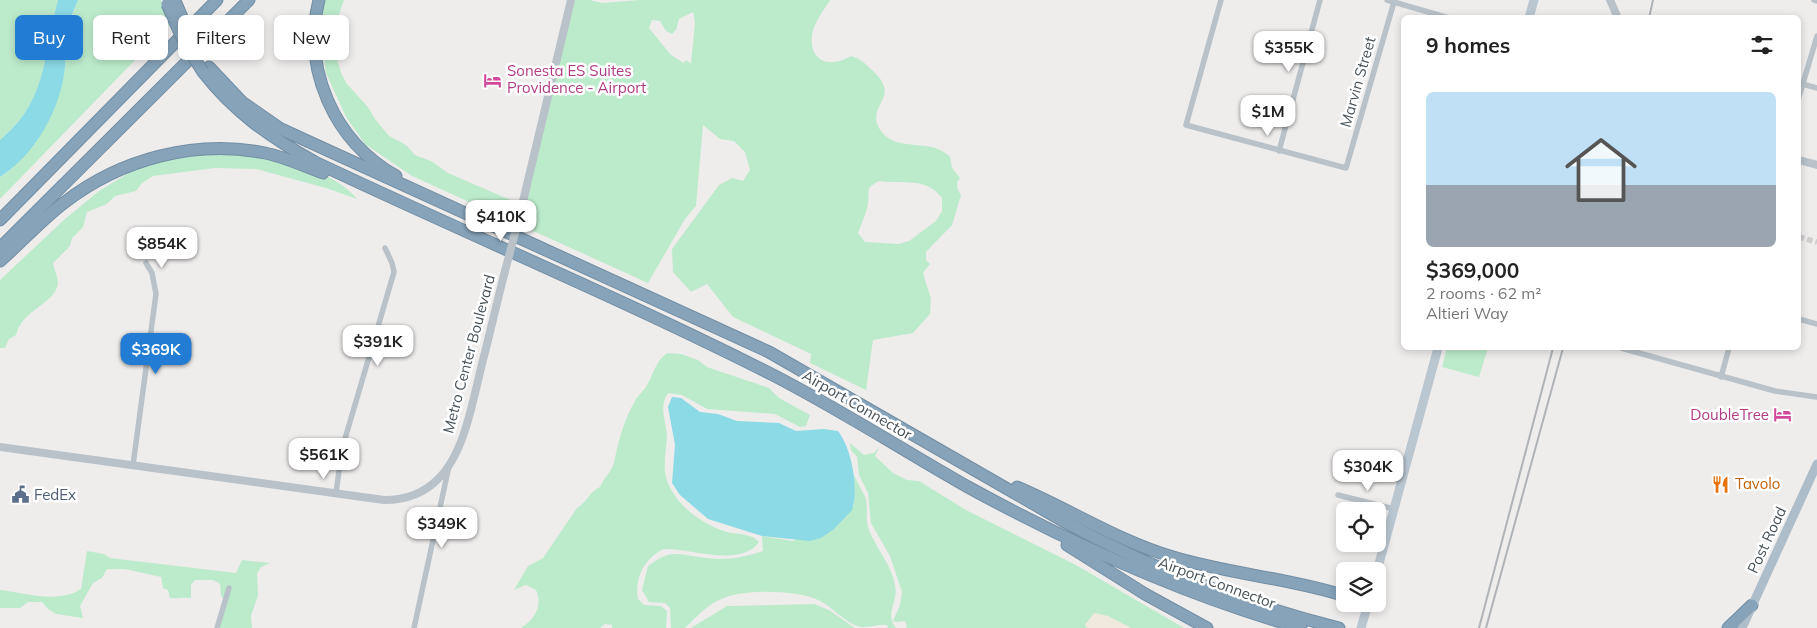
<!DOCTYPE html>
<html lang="en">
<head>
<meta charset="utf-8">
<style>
	:root { --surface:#fff; --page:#f6f6f6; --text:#222; --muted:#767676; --line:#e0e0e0; --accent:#227cd3 }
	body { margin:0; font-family:Mulish,sans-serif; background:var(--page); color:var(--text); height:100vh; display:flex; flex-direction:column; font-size:19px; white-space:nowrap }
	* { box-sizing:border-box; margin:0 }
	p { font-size:16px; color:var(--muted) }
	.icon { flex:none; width:28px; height:28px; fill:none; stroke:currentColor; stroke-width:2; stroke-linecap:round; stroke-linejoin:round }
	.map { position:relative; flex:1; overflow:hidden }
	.side { position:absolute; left:1401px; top:15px; width:400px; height:335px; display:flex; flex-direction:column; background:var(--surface); border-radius:8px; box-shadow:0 2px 8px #0003 }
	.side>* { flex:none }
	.hud { position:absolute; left:15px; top:15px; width:475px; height:45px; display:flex; gap:10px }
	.fabs { position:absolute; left:1336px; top:502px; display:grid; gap:10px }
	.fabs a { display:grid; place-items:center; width:50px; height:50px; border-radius:8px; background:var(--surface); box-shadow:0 2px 8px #0003; font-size:25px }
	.price { position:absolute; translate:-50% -42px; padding:0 11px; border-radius:10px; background:#fff; color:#222; font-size:16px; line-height:32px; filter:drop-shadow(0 1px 2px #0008) }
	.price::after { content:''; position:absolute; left:50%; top:30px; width:15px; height:11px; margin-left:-8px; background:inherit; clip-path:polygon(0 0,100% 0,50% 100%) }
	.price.active { background:var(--accent); color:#fff }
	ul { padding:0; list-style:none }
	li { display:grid; align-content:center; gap:10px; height:265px; padding:0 25px }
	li+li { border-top:1px solid var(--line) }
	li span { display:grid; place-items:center; height:155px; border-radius:8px; color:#555 }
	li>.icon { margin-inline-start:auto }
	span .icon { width:90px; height:90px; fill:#fffc; stroke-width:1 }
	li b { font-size:21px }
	h2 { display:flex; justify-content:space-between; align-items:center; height:60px; padding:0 25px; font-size:21px }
	.tag { padding:0 18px; border-radius:8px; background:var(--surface); box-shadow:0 2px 8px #0003; font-size:18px; line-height:45px }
	.tag.active { background:var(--accent); color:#fff }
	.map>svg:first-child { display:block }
	.green { fill:#bcebcb; fill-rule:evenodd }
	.sand { fill:#f0e9dd }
	.water { fill:#8bdae6 }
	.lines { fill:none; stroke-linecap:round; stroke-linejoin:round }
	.minor-tunnel { stroke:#cdcdce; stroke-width:5.5; stroke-dasharray:5.5 3; stroke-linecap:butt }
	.motorway-casing { stroke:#718ea5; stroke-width:13 }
	.minor { stroke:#b8c2c8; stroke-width:5.5 }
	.tertiary { stroke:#b8c2c8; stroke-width:8 }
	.secondary { stroke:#bac6d0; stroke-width:9 }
	.primary { stroke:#adbeca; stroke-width:9 }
	.motorway { stroke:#86a3b9; stroke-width:11 }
	.rail { stroke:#afb2b6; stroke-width:2 }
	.motorway-bridge-casing { stroke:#718ea5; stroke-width:13; stroke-linecap:butt }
	.tertiary-bridge { stroke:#b8c2c8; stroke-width:8 }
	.motorway-bridge { stroke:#86a3b9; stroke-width:11 }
	.labels { text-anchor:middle; stroke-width:5; stroke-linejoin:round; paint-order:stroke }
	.hotel-label { font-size:15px; fill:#b23c85; stroke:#fff; text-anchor:start }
	.street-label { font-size:15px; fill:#465158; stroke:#fff }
	.food-label { font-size:15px; fill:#c56008; stroke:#fff; text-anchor:start }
	.service-label { font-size:15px; fill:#4e5e75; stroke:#fff; text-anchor:start }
</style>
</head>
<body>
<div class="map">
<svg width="1817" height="628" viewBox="0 0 1817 628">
	<rect width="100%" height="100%" fill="#efecec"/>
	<path class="green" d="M0 0H58C43 54 48 101 0 140Z
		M78 0H161L167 18 172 16 174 20 0 199V177L13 168 65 69 66 33Z
		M322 0H344L338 18 335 54 342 75 347 84 368 107 375 119 389 136 406 145 415 155 431 161 448 173 522 205 575 0H590L602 3 640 0H830C824 10 813 24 812 35 809 63 831 68 851 56 862 59 864 63 872 70 903 98 866 104 879 128 894 154 927 137 948 155 952 158 950 164 953 169 955 172 958 175 960 178 955 184 957 189 961 195L952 225 926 252V260L930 264 923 273 931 299 930 314 913 333 873 340 866 390 810 363 811 354 733 317 707 284 691 292 673 272 672 249 719 185 732 178 743 181 750 170 745 152 734 141 720 139 703 125 696 206 685 219 648 283 412 176 365 144 346 117 326 73 319 22ZM693 12 695 22 691 64 686 60 684 63 671 55 649 28 652 20 660 21 666 31 672 34 676 30 679 19ZM879 181C905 185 925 176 942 198V211L936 221 909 241 899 244 865 242 858 233C861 224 867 212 868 203 870 190 864 189 879 181Z
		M246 153C282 162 332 168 357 199L326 188 256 169 215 168 153 176 142 183 136 191 115 196 107 204 87 212 83 227 72 238 70 246 53 263C54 269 58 277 58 283 55 305 23 308 16 335L9 339 5 348H0V280L65 219 99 191 147 162 182 154Z
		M1447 348H1488L1479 377 1442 367Z
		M667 353 681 354 698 360 707 367 769 388 779 398 810 415 806 426 800 427 775 414 707 409 682 395 668 393C658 407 667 423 667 438 666 450 663 465 666 477 673 503 702 525 727 532 739 535 751 533 759 542 741 568 690 548 664 549 645 557 634 579 638 599L644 605 661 606 667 611 666 628H612V625L605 624 600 628H521C535 619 543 606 536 590L526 585 514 590 528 566 543 558 577 508C587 502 589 492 600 487 603 479 612 471 614 463 618 443 624 419 635 401 638 395 644 391 647 385 654 373 655 362 667 353Z
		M850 443 864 455 874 453 879 447 875 456 893 473 907 480 919 481 966 510 1076 565 1184 628H1131L1100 614 1085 624 1087 628H907L905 621 896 622 893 621 900 605 902 592 890 556 871 523 868 493 859 475 857 457 851 450Z
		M854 475C857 483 863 491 866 499 868 509 865 520 869 530 876 548 891 564 895 585 899 602 884 613 896 628H888L887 625C879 624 868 628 860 627 845 623 833 607 818 600 797 590 746 589 724 598 709 603 696 617 685 628H671L670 608 665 603 649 602 642 590 648 566C673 548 678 555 706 558 726 561 744 557 763 551L762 536 793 541 854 506Z
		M87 551 104 554 110 558 236 573 242 560 270 563 261 567 257 574 258 595 251 616 252 628H217L225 600 221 596 220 584 213 580H195L191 585V598C183 597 177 599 170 598L168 590 163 588 161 577 125 569H107L102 578 93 583 80 606 83 618 56 614 48 609 42 602H28L20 608H0V590C26 593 58 604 81 589Z
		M814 604 829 610 855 628H691L727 606Z"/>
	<path class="sand" d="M1094 613 1108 616 1131 628H1087L1085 625Z"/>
	<path class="water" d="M58 0H78C74 11 68 22 66 33 64 44 66 56 65 67 61 109 35 155 0 177V140C48 101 43 54 58 0Z
		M672 397 681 398 700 412 718 414 737 421 779 423 796 431 824 429 838 431C852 449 859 489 852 510L834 529 821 538 810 541 762 536 708 519 680 495 672 483 675 445 668 407Z"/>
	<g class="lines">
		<path class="minor-tunnel" d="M1799 237 1817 242"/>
		<defs>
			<path id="motorway" d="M319 0C302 69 334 141 396 176
				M209 67 242 102 281 129 769 352 1065 522C1152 569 1244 604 1339 628
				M203 72C234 112 271 138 315 162 467 234 623 299 773 375 839 409 903 450 968 487 1074 545 1184 595 1301 628
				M0 220 217 0
				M0 248 249 0
				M0 261C22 242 41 220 65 202 121 159 195 139 265 153 285 157 304 166 323 173
				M1017 487C1069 509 1118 541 1173 557 1229 574 1289 578 1345 596
				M1067 545 1145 594 1207 628
				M1728 628 1752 605"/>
		</defs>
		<use href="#motorway" class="motorway-casing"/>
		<path class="minor" d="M1221 0 1186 125 1346 168 1394 2
			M1387 0 1449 18
			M1814 0 1817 1
			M1799 83 1817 88
			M1799 97 1817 36
			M1279 151 1320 0
			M1799 319 1817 324
			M1621 348 1775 391 1817 397
			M1721 377 1729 348
			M133 465 156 294 152 273 146 263
			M336 493 342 449 394 272 392 263 385 248
			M1338 495 1394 509
			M217 628 229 588
			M414 628 449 466"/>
		<path class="tertiary" d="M1610 0 1618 18
			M1799 160 1817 165
			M519 218 571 0
			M0 447 384 500C405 500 424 494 439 478 465 452 473 399 482 364 490 333 497 302 505 271"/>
		<path class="secondary" d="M1529 18 1534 0
			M1377 571 1438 348
			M1361 628 1368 604"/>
		<path class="primary" d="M1742 628 1817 464"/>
		<use href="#motorway" class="motorway"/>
		<path class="rail" d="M1649 18 1653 0
			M1479 628 1553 348
			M1486 628 1563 348"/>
		<defs>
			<path id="motorway-bridge" d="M175 1 192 40
				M167 4 184 42 203 72"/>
		</defs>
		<use href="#motorway-bridge" class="motorway-bridge-casing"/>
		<path class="tertiary-bridge" d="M505 271 519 218"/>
		<use href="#motorway-bridge" class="motorway-bridge"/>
	</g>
	<defs>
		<symbol id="hotel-bare" viewBox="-9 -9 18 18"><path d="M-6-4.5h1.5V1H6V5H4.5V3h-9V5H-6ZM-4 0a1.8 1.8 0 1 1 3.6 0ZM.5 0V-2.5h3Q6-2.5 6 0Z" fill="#d1479c" stroke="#fff" stroke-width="2.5" paint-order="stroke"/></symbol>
		<symbol id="restaurant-bare" viewBox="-9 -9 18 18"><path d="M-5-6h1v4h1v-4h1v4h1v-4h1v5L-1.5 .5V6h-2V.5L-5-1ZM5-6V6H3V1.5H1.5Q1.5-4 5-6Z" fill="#e8710a" stroke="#fff" stroke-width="2.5" paint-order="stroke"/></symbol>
		<symbol id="civic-bare" viewBox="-9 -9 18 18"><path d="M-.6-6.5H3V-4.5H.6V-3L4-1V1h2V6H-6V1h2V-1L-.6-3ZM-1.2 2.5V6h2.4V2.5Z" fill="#5c6f8a" stroke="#fff" stroke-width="2.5" paint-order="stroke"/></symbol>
	</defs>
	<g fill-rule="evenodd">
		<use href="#hotel-bare" x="480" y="68" width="25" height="25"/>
		<use href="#hotel-bare" x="1770" y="402" width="25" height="25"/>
		<use href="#restaurant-bare" x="1708" y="472" width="25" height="25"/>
		<use href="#civic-bare" x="8" y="482" width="25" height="25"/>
	</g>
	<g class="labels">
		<g class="hotel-label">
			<text x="507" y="76">Sonesta ES Suites<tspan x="507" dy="17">Providence - Airport</tspan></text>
			<text x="1769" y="420" text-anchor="end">DoubleTree</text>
		</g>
		<g class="street-label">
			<text transform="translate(1358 82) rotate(-74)" y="5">Marvin Street</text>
			<text transform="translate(469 354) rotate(-75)" y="5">Metro Center Boulevard</text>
			<text transform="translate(857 405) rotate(30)" y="5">Airport Connector</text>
			<text transform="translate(1767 540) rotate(-65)" y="5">Post Road</text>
			<text transform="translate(1217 583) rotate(20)" y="5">Airport Connector</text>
		</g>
		<g class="food-label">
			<text x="1735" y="489">Tavolo</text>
		</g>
		<g class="service-label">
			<text x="34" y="500">FedEx</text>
		</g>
	</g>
</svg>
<div class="fabs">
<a><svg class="icon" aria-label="locate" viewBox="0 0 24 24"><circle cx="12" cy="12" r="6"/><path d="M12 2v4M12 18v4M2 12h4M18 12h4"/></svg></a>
<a><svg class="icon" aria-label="layers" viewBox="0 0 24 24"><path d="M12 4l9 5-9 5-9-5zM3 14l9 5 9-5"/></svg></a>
</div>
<b class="price" style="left:1289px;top:73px">$355K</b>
<b class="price" style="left:1268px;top:137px">$1M</b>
<b class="price" style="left:501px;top:242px">$410K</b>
<b class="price" style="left:162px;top:269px">$854K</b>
<b class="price" style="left:378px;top:367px">$391K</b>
<b class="price active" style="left:156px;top:375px">$369K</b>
<b class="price" style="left:324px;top:480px">$561K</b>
<b class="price" style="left:1368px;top:492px">$304K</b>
<b class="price" style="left:442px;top:549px">$349K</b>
<div class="hud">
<a class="tag active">Buy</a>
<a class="tag">Rent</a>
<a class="tag">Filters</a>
<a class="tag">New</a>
</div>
<section class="side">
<h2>9 homes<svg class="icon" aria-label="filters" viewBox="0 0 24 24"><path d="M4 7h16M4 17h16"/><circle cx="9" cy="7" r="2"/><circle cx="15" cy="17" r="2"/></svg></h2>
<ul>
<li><span style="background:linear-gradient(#bfe0f5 60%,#9aa5b1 0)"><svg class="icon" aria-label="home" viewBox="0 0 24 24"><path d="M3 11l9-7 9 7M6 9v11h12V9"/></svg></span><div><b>$369,000</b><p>2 rooms · 62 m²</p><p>Altieri Way</p></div></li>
</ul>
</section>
</div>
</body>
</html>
